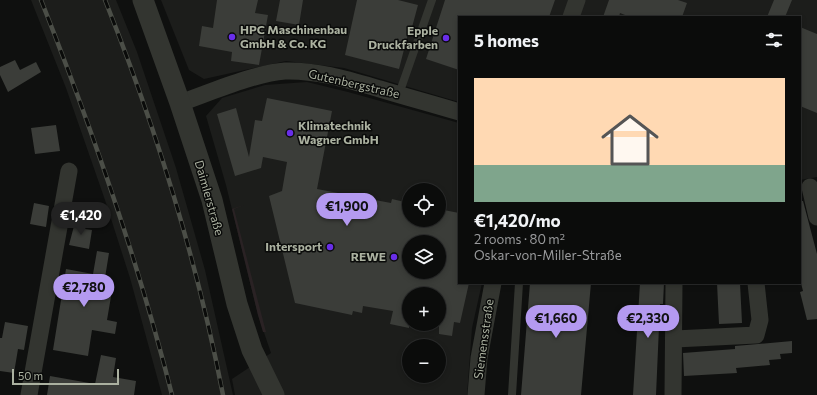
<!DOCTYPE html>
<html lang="en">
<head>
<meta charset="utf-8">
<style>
	:root { --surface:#0b0c0b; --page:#141514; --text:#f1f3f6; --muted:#9a9b9d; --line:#2b2c2c; --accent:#b49af0 }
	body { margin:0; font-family:Commissioner,sans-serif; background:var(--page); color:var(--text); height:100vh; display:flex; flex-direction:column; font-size:15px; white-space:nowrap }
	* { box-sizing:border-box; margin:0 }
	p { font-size:13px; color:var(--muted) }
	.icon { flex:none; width:22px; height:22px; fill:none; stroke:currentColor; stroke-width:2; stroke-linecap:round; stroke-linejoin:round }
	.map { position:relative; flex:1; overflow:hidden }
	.drawer { position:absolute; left:458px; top:16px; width:343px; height:268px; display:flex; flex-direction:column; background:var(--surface); border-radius:0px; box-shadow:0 2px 6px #0003,0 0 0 1px var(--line) }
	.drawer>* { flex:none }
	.fabs { position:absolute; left:402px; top:183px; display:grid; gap:8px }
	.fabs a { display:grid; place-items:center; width:44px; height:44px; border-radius:50%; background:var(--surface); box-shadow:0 2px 6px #0003,0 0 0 1px var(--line); font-size:20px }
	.scale { position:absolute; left:12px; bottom:10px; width:107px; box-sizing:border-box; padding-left:4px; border:2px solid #abb1a0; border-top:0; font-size:11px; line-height:14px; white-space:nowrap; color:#abb1a0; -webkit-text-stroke:3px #0a0b0a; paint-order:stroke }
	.price { position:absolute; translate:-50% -34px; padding:0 9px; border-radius:14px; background:var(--accent); color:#111; font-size:13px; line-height:26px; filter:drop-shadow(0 1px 2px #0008) }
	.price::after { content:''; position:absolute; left:50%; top:24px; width:12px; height:9px; margin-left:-6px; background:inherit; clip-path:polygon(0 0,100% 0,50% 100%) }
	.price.on { background:#222; color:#fff }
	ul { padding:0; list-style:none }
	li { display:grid; align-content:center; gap:8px; height:212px; padding:0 16px }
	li+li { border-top:1px solid var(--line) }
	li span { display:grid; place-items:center; height:124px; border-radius:0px; color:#555 }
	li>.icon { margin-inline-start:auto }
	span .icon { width:72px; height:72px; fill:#fffc; stroke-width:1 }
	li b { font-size:17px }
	h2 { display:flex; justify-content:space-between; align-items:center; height:48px; padding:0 16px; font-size:17px }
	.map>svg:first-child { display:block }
	.built { fill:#1c1d1b; fill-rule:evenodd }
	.green { fill:#2a2224 }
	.building { fill:#3b3d39; fill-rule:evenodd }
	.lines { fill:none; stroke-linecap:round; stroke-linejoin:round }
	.service { stroke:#333530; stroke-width:8 }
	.minor { stroke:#333530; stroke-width:17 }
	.tertiary { stroke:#333530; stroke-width:21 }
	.rail-casing { stroke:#4b4e47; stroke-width:4.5 }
	.rail { stroke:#0a0b0a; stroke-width:3; stroke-dasharray:9; stroke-linecap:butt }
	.poi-dot { fill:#692ee9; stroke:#0a0b0a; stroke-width:1.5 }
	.labels { text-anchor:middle; stroke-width:3; stroke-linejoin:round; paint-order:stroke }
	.poi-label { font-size:12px; font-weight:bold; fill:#abb1a0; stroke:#0a0b0a; text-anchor:end }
	.street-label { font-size:12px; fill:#abb1a0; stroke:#0a0b0a }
</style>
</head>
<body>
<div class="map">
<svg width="817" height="395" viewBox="0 0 817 395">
	<rect width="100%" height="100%" fill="#0f100f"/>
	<path class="built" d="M31 0H116L137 52 176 168 205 270 233 395H162L130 278 105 200 66 88Z
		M161 0H817V177L800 180V17H459V102L344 68 286 61 204 79 189 70Z
		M307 82 348 92 459 123V283H482L472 328 467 395H235L232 379 271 353 258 315 226 185 206 116 222 98 265 85ZM409 190H439V220H409ZM409 242H439V272H409ZM409 294H439V324H409ZM409 346H439V376H409Z"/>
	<path class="green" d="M244 205 234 209 266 332H263L258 315 232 209Z"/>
	<path class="building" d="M217 0H258L255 13 268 15 259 65 231 61 232 52 199 46 202 26 213 28Z
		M280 0H303L299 25 276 21Z
		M357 0H398L418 5 411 31 409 30 399 69 345 55Z
		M445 0H555L549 17H459V70L426 59Z
		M609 0H678L687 3 682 17H630L620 13 619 17H603Z
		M774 0H792L785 17H767Z
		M800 27 817 34V113L800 106Z
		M15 60 20 70 36 62 41 72 8 92 0 75V67Z
		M267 98 332 111 317 189 391 203 392 199 409 203V220H439V209L459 213V283H469L460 323 454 322 452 336 439 334V294H409V328L390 324 393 311 363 306 362 313 353 311 352 315 295 303 269 196 282 191 287 162 263 157 261 168 235 176 217 114 236 108 249 157 255 120 262 121ZM409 242H439V272H409Z
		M56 125 60 151 35 154 31 128Z
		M800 201H803L817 254V319L807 320 800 292 803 291 800 279Z
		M34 203 49 206 46 227 30 224Z
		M75 222 86 224 85 229 92 230 89 249 69 245Z
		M97 251 109 253 104 284 113 285 107 320 117 322 115 334 92 330 88 356 53 350 66 269 93 274Z
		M530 283H591L581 395H521Z
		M640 283H664L663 304H660L656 395H633Z
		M717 283H740L742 323 719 324Z
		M5 322 28 326 24 350 18 349 14 373 0 371V338H2Z
		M792 341V353L780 354 781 359 769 360 770 365 736 368 737 373 684 376 683 353 735 349V346Z
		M101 355 116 358 113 377 136 381 134 395H47L50 376 95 384Z"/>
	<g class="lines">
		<path class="service" d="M399 94 432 0
			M512 395 519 283"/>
		<path class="minor" d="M571 17 577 0
			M180 103C209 93 255 73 285 71 317 70 349 80 380 89 406 97 433 104 459 112
			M810 187 817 217
			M675 339 756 335 760 320 756 283
			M29 395 69 171
			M476 395 479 358 493 283
			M673 395 674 283"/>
		<path class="tertiary" d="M143 0 180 103 212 200 237 304 252 350 274 395"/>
		<defs>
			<path id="rail" d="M41 0C92 129 138 260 172 395
				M105 0C156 128 197 260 223 395"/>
		</defs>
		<use href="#rail" class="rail-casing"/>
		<use href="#rail" class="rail"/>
	</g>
	<g class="poi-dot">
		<circle cx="232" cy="37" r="4"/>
		<circle cx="446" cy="38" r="4"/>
		<circle cx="290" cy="133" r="4"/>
		<circle cx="330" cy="247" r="4"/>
		<circle cx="394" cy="257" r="4"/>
	</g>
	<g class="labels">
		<g class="poi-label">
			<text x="240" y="34" text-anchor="start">HPC Maschinenbau<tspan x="240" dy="14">GmbH &amp; Co. KG</tspan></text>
			<text x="438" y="35">Epple<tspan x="438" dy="14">Druckfarben</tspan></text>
			<text x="298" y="130" text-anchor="start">Klimatechnik<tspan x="298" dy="14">Wagner GmbH</tspan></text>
			<text x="322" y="251">Intersport</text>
			<text x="386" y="261">REWE</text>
		</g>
		<g class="street-label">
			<text transform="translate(354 84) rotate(13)" y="4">Gutenbergstraße</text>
			<text transform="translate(209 198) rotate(74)" y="4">Daimlerstraße</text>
			<text transform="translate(484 339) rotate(-82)" y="4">Siemensstraße</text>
		</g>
	</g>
</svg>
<div class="fabs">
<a><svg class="icon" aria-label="locate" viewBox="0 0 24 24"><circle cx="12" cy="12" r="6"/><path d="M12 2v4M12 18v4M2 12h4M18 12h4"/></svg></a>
<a><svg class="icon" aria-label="layers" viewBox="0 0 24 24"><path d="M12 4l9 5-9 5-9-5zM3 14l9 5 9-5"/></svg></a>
<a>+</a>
<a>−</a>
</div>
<div class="scale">50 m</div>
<b class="price" style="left:347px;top:227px">€1,900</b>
<b class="price on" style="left:81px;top:236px">€1,420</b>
<b class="price" style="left:84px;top:308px">€2,780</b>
<b class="price" style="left:556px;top:339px">€1,660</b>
<b class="price" style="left:648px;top:339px">€2,330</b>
<section class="drawer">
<h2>5 homes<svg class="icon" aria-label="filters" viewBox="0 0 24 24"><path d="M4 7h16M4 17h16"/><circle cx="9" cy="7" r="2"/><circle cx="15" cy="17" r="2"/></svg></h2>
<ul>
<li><span style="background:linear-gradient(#ffd9b3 70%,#7fa58c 0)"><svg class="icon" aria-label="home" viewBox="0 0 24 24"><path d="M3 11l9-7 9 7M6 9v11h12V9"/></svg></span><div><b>€1,420/mo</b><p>2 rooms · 80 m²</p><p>Oskar-von-Miller-Straße</p></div></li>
</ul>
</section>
</div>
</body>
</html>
